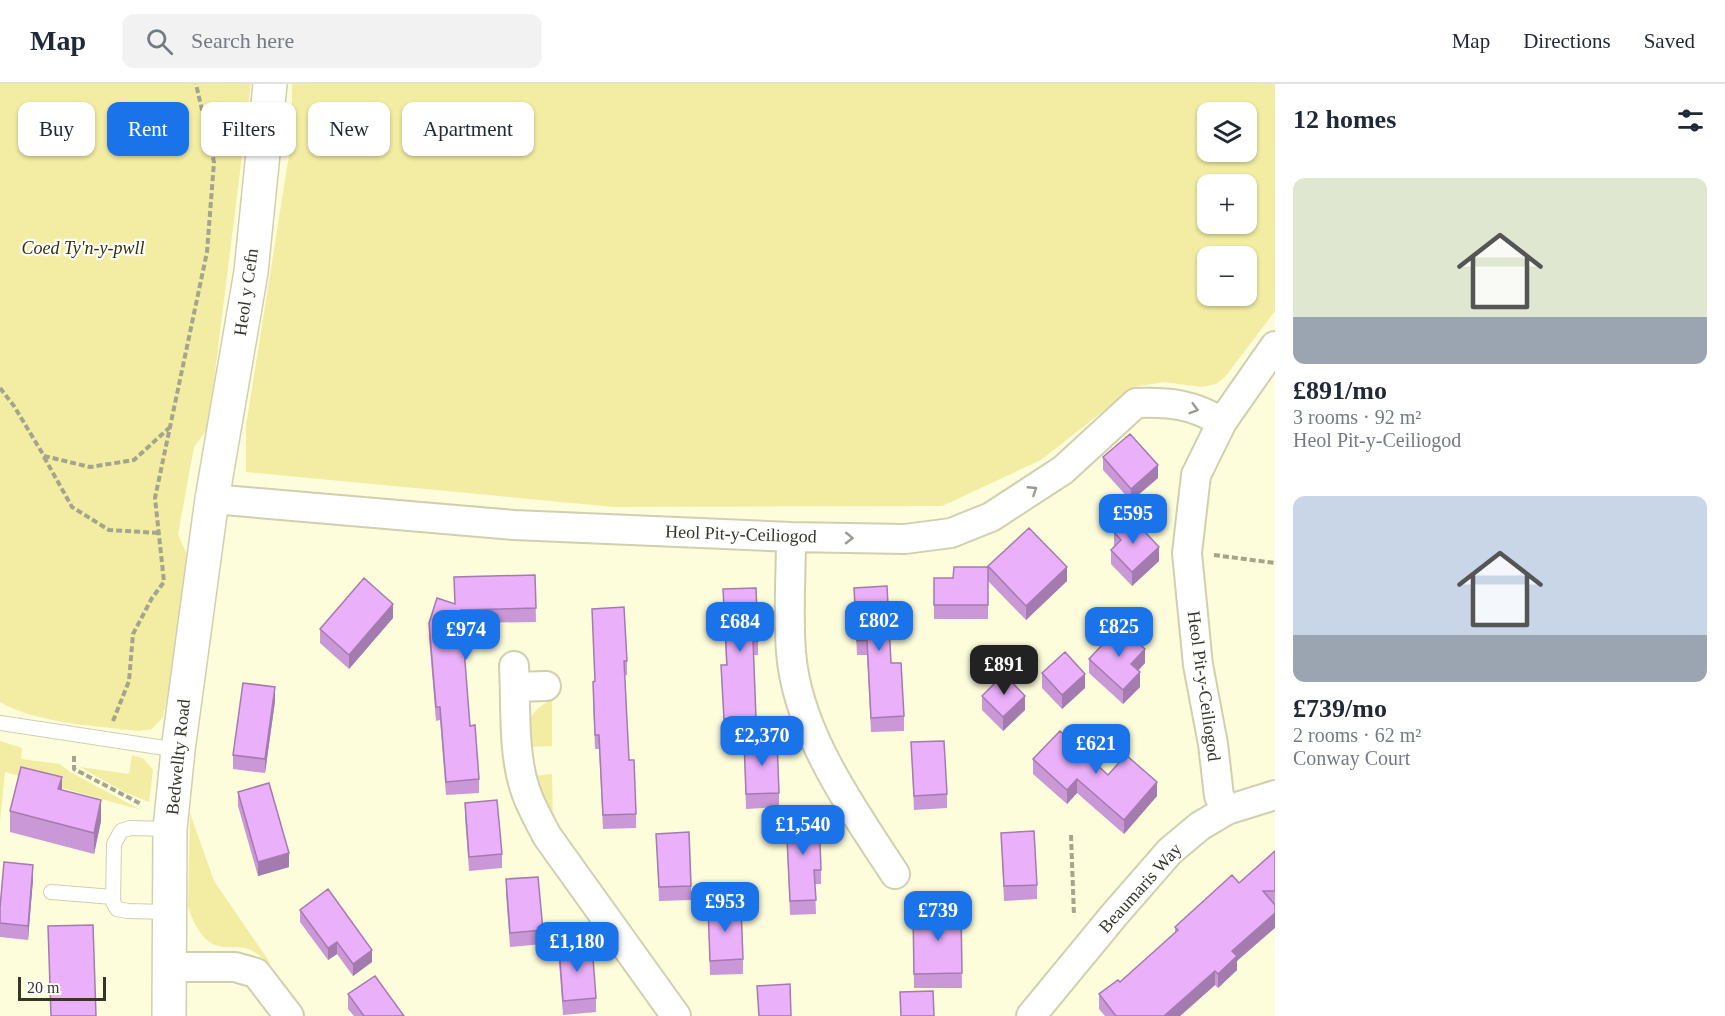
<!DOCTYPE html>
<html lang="en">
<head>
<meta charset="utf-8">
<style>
	:root { --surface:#fff; --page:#f2f2f3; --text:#1f2937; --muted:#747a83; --line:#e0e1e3; --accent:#1a73e8 }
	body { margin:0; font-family:"Times New Roman",serif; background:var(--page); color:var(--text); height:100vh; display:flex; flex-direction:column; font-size:22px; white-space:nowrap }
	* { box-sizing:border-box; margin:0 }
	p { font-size:20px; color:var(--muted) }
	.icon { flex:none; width:33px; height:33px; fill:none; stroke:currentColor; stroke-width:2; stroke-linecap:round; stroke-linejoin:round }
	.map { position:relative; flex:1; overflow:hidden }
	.drawer { display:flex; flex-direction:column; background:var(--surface); width:450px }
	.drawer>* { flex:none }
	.guide { position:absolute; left:18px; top:18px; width:570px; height:54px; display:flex; gap:12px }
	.tools { position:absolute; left:1197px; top:18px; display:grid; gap:12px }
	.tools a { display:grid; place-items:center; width:60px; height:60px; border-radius:12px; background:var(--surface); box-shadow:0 2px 4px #0004; font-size:30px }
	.scale { position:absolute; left:18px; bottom:15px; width:88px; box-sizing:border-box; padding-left:6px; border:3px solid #363529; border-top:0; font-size:16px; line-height:21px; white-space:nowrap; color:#363529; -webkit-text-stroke:4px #fff; paint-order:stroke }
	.price { position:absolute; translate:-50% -51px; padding:0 14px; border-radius:12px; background:var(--accent); color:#fff; font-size:20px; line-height:39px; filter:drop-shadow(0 2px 3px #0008) }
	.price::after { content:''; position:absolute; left:50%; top:36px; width:18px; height:14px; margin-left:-9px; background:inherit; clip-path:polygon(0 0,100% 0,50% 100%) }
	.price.current { background:#222; color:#fff }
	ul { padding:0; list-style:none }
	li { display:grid; align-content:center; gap:12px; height:318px; padding:0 18px }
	li span { display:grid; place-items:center; height:186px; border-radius:12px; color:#555 }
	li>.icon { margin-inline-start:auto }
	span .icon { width:108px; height:108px; fill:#fffc; stroke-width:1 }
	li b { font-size:26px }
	h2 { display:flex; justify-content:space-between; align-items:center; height:72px; padding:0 18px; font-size:26px }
	.pill { padding:0 21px; border-radius:12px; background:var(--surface); box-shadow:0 2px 4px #0004; font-size:21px; line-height:54px }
	.pill.current { background:var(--accent); color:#fff }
	header { display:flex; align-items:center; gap:36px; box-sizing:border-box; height:84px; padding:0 30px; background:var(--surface); border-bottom:2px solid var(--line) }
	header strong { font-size:28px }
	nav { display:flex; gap:33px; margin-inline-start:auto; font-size:21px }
	.search { width:420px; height:54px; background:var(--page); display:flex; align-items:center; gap:15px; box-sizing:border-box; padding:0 21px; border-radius:12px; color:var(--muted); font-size:22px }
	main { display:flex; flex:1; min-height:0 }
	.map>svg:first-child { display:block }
	.green { fill:#f2eda3; fill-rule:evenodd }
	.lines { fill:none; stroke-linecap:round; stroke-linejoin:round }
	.service-casing { stroke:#d1cfb0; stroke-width:16 }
	.minor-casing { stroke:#d1cfb0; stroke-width:32 }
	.tertiary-casing { stroke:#d1cfb0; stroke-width:36 }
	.path { stroke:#a5a48c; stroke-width:4; stroke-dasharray:6 3; stroke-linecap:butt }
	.service { stroke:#fff; stroke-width:14 }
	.minor { stroke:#fff; stroke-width:28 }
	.tertiary { stroke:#fff; stroke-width:33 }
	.wall { fill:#ca97d7 }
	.shaded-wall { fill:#a47baf }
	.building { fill:#ebb0fa; stroke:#a47baf; stroke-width:1.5 }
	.oneway { stroke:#9a9a94 }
	.labels { text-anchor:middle; stroke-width:4.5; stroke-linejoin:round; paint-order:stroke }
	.park-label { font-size:18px; font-style:italic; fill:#353207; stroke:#fff }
	.street-label { font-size:18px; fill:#363529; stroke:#fff }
</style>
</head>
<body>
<header>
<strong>Map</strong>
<div class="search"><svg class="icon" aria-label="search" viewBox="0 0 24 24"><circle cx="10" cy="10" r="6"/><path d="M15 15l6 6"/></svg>Search here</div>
<nav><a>Map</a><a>Directions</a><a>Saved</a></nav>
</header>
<main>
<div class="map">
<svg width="1275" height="932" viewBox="0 0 1275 932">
	<rect width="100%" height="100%" fill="#fdfcdb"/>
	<path class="green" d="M0 0H251L208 344 194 363 178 450 187 471 175 572 163 633 152 645 138 647C97 642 35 639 0 618Z
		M292 0H1275V227L1225 293 1216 300 1202 303 1164 298 1134 303 1041 376 942 422 614 423 246 388V342L292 52ZM1208 28H1246V68H1208ZM1208 100H1246V140H1208ZM1208 172H1246V212H1208Z
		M552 615V662L529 663C530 633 526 631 552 615Z
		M0 657 22 664 21 675 60 680 70 688 141 726 5 688 0 737Z
		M132 671 144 675 153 686 149 718 124 708 80 683 129 690Z
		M552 690 553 738 534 692Z
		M190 729 214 797 271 880C264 876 258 870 251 866 240 861 229 865 218 862 202 858 192 836 188 822Z"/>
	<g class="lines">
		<defs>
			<path id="service" d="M0 639 178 666
				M51 808 113 813
				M169 828 128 827 117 825 113 818 114 760 121 747 130 744 170 745"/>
			<path id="minor" d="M212 415 514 441 791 453 905 455 951 449 991 433 1063 386 1136 319C1170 318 1192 320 1222 338
				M791 453C791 491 788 530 791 568 797 648 852 724 895 790
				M514 582C516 620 513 666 524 702 529 720 539 736 547 752L676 932
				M515 603 546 602
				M1227 726 1219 712 1213 660 1198 581 1187 469 1196 391 1222 338 1275 262
				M169 883H235L256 889 289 932
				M1031 932 1115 830 1170 767 1200 742 1227 726 1275 711"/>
			<path id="tertiary" d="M169 932 170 745 178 666 212 415 251 188 270 0"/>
		</defs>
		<use href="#service" class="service-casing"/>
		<use href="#minor" class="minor-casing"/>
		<use href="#tertiary" class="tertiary-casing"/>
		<path class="path" d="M0 304 14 322 44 372 90 383 134 376 169 344
			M44 373 72 423 109 446 159 449
			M1214 471 1275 479
			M113 637 129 597 133 550 152 514 164 498 155 414 207 168 214 78 196 0
			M74 672V685L141 720
			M1071 751 1074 832"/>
		<use href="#service" class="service"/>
		<use href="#minor" class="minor"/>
		<use href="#tertiary" class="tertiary"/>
	</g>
	<path class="wall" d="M1103 373 1158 394 1131 417 1103 386Z
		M1114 448 1159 477 1132 502 1111 480V466L1114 462Z
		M988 483 1067 497 1026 536 988 497V535H934V494H953Z
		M535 491 536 538 462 539 470 642 479 695V709L446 711 440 636 436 637 429 553V539L454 520Z
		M854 504 891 579 904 632V647L871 648 867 571H857Z
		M723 505 758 557V571H754L756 648 724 649 721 581H726Z
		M592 525 627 577V591H625L629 676 636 730V744L603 745 599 665H595L593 612V598L595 597Z
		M393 534 349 585 320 559V545Z
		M1089 575 1145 579 1138 587 1140 603 1123 620 1089 589Z
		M1042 589 1085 604 1062 625 1042 604Z
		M982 612 1025 626 1003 647 982 626Z
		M275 617 265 689 233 685V671Z
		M744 657 779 709V723L746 725Z
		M911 658 947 710V724L914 726Z
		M1033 675 1108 691 1157 712 1124 750 1077 709 1067 720 1033 690Z
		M238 708 289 783 258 792 238 722Z
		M465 719 502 770V784L469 787 465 733Z
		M10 727 101 737 94 770 10 748Z
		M786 734 821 786V800H815L816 830 790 831Z
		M1001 749 1037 801V815L1004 817Z
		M656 750 691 802V816L659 817Z
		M1275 767V821L1237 877V886L1218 904 1215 901 1180 932H1105L1099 925V910L1120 898 1175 849V843L1239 799Z
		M33 795 28 856 0 853V824Z
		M506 795 543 846V860L510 863 506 810Z
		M708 823 743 875V890L710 891Z
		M300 826 372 878 353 892 337 870 328 876 300 838Z
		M961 827 962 904H914L913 828Z
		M559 863 596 914V928L563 931 559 878Z
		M348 910 404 932H354L348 925Z"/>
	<path class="shaded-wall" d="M1158 381V394L1131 417V405Z
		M1159 463V477L1132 502V488Z
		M1067 483V497L1026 536V522Z
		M393 520V534L349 585V571Z
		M1145 565V579L1131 594V580Z
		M1140 588V603L1123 620V606Z
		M1085 590V604L1062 625V611Z
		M275 603V617L265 689V675Z
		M1025 612V626L1003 647V633Z
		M62 693V713L58 705Z
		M1077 695V709L1067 720V706Z
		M1157 698V712L1124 750V736Z
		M101 716V737L94 770V749Z
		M289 769V783L258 792V778Z
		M33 781V795L28 856V842Z
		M1275 829V844L1237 877V886L1218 904V890L1232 867Z
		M337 858V870L328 876V864Z
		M372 866V878L353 892V880Z
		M1215 887V901L1180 932H1164Z"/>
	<path class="building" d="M1130 350 1158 381 1131 405 1103 373Z
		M1131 433 1159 463 1132 488 1111 466 1121 456 1114 448Z
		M1029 444 1067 483 1026 522 988 482Z
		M954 483H988V521H934V494H953Z
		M535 491 536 524 461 526 470 642 475 641 479 695 446 698 440 623H436L429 539 437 514 455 520 454 493Z
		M364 494 393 520 349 571 320 545Z
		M887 502 891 579H901L904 632 871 634 867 556 857 557 854 504Z
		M756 504 758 557H753L756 634 724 635 721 581H727L723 505Z
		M624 523 627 577H624L629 676H634L636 730 603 731 599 651H595L593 598 595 597 592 525Z
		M1120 542 1145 565 1131 580 1140 588 1123 606 1089 575Z
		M1065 568 1085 590 1062 611 1042 589Z
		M1004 590 1025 612 1003 633 982 612Z
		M243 599 275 603 265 675 233 671Z
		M1060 647 1108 691 1126 671 1157 698 1124 736 1077 695 1067 706 1033 675Z
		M777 655 779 709 746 710 744 657Z
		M944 657 947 710 914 712 911 658Z
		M21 683 62 693 58 705 101 716 94 749 10 727Z
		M269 699 289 769 258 778 238 708Z
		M497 716 502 770 469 773 465 719Z
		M819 732 821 786H814L816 816 790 817 786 734Z
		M1034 747 1037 801 1004 802 1001 749Z
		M689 748 691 802 659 803 656 750Z
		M1275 767V807H1263L1275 821V829L1232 867 1237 872 1218 890 1215 887 1164 932H1116L1099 910 1118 896 1120 898 1178 846 1175 843 1232 791 1239 799Z
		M4 778 33 781 28 842 0 839V824Z
		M538 793 543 846 510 849 506 795Z
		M328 805 372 866 353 880 337 858 328 864 300 826Z
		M741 822 743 875 710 877 708 823Z
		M961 827 962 889 914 890 913 828Z
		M93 841 96 932H51L48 842Z
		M592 861 596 914 563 917 559 863Z
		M375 892 404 932H364L348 910Z
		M790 900 791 932H759L757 902Z
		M933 907 934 932H901L900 908Z"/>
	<defs><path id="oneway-chevron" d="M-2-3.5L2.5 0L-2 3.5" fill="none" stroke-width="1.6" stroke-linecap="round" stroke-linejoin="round" transform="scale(1.5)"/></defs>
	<g class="oneway">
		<use href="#oneway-chevron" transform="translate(1194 325) rotate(16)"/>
		<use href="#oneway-chevron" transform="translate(1033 406) rotate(-33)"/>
		<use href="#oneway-chevron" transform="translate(849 454) rotate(1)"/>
	</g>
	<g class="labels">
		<g class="park-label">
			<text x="83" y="170">Coed Ty'n-y-pwll</text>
		</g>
		<g class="street-label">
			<text transform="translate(246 208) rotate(-82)" y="6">Heol y Cefn</text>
			<text transform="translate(741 450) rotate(2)" y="6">Heol Pit-y-Ceiliogod</text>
			<text transform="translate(1204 602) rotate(82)" y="6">Heol Pit-y-Ceiliogod</text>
			<text transform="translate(178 673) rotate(-84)" y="6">Bedwellty Road</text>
			<text transform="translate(1140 804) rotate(-48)" y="6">Beaumaris Way</text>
		</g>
	</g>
</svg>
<div class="tools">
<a><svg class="icon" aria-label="layers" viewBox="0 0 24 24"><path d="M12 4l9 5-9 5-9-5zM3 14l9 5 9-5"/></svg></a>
<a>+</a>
<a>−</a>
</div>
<div class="scale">20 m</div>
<b class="price" style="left:1133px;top:461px">£595</b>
<b class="price" style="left:879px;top:568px">£802</b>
<b class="price" style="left:740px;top:569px">£684</b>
<b class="price" style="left:1119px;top:574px">£825</b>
<b class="price" style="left:466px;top:577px">£974</b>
<b class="price current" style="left:1004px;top:612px">£891</b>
<b class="price" style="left:762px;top:683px">£2,370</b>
<b class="price" style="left:1096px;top:691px">£621</b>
<b class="price" style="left:803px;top:772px">£1,540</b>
<b class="price" style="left:725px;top:849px">£953</b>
<b class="price" style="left:938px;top:858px">£739</b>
<b class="price" style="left:577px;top:889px">£1,180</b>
<div class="guide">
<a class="pill">Buy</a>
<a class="pill current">Rent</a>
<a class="pill">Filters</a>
<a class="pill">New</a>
<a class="pill">Apartment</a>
</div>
</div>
<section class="drawer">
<h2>12 homes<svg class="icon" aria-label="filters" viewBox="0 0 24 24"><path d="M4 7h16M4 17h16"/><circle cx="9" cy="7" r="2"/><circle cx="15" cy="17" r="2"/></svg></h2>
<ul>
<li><span style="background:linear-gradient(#dfe7d0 75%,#9aa5b1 0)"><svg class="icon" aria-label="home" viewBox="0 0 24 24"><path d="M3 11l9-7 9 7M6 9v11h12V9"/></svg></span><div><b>£891/mo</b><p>3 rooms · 92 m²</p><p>Heol Pit-y-Ceiliogod</p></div></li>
<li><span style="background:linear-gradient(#c9d6e8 75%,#9aa5b1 0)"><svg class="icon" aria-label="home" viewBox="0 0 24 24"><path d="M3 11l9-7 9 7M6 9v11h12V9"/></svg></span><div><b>£739/mo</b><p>2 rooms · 62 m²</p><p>Conway Court</p></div></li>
</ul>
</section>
</main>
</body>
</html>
